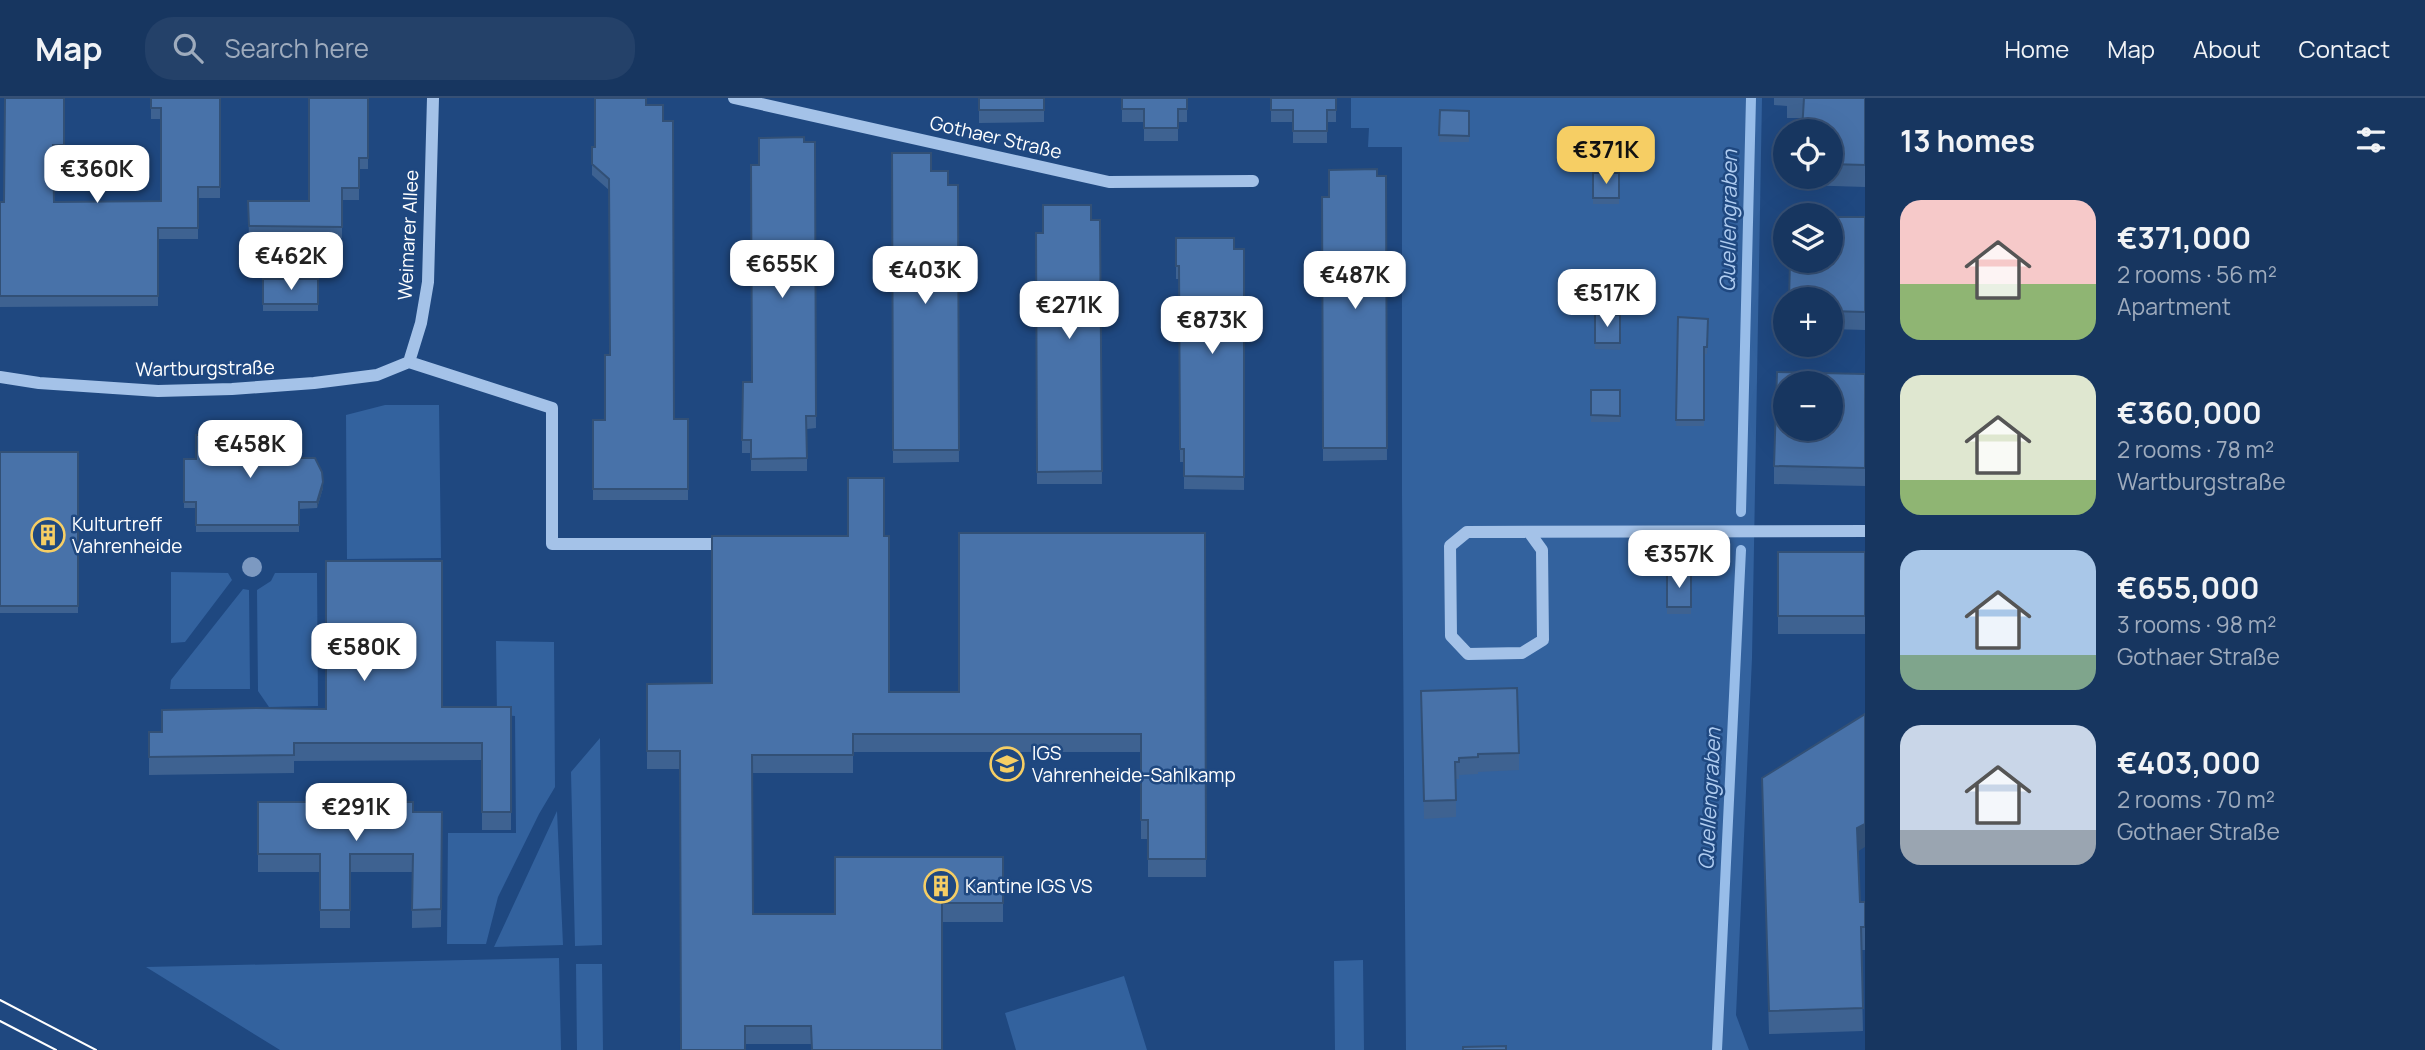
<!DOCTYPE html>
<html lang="en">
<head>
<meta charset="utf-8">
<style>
	:root { --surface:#173660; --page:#244169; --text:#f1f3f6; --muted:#9eabbd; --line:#365075; --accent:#f6ce64 }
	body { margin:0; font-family:Manrope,sans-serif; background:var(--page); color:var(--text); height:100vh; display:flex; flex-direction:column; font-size:26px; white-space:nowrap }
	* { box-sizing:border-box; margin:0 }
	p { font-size:23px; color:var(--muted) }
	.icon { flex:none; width:38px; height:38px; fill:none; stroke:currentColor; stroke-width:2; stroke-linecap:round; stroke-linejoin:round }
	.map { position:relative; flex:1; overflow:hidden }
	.side { display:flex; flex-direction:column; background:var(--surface); width:560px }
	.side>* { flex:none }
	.buttons { position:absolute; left:1773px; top:21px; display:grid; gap:14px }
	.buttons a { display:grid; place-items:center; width:70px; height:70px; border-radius:50%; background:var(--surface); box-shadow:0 7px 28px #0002,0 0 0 2px var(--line); font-size:35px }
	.price { position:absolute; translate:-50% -60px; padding:0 16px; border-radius:14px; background:#fff; color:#222; font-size:23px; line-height:46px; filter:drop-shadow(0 2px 4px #0008) }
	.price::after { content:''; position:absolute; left:50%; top:42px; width:21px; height:16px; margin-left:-10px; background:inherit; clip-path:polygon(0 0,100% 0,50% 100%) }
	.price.current { background:var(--accent); color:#111 }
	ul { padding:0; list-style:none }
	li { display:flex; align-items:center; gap:21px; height:175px; padding:0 35px }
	li span { display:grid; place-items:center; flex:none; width:196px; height:140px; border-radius:21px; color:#555 }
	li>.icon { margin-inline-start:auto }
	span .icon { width:84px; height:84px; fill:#fffc; stroke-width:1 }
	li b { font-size:30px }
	h2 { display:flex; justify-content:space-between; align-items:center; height:84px; padding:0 35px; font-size:30px }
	header { display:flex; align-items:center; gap:42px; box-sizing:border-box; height:98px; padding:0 35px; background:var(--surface); border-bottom:2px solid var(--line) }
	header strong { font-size:33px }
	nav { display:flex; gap:38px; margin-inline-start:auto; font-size:24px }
	.search { width:490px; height:63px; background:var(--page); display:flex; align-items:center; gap:18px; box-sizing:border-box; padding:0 24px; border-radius:28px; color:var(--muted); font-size:26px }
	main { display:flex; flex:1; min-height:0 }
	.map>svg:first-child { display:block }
	.green { fill:#33629e }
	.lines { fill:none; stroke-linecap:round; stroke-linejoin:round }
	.stream { stroke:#98bde9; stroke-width:10 }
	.minor { stroke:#a4c2e8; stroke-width:12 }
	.tram { stroke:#fff; stroke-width:2 }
	.tree { fill:#7c99c1 }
	.wall { fill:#3e6291 }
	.shaded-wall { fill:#325076 }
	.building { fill:#4872a9; stroke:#325076; stroke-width:2; fill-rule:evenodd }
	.labels { text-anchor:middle; stroke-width:5; stroke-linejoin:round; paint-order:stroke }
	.street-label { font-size:19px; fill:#fff; stroke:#1f4880 }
	.poi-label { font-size:19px; fill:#fff; stroke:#1f4880; text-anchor:start }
	.water-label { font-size:21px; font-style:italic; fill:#afccf0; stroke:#1f4880 }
</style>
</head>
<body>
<header>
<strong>Map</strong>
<div class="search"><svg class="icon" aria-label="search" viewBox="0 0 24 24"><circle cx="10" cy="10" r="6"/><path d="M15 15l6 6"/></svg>Search here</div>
<nav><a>Home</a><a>Map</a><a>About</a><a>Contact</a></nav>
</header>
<main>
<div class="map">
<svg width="1865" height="952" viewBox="0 0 1865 952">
	<rect width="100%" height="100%" fill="#1f4880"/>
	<path class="green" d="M1351 0H1762L1752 560 1736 917 1749 952H1406L1402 397V49H1368L1369 30H1351Z
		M385 307H439L441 460 347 461 346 317Z
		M171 474 228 475 232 482 185 544 171 545Z
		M275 475H317L318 608 269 609 258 593 257 492 271 483Z
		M243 491 249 492 250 591H170L171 582Z
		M496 543 554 544 555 689 539 716 498 799 486 846H447L448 735H516L515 618 497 617Z
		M600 640 602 847 575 848 571 674Z
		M557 713 563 847 494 849Z
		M559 860 561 952H280L146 869Z
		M1363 862 1364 952H1335L1334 863Z
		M576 866H602L603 952H577Z
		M1124 878 1147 952H1016L1005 915Z"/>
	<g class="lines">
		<path class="stream" d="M1741 414 1751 0
			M1717 952 1741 452"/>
		<path class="minor" d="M734 0 1109 84 1253 83
			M409 264 552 310V446H728
			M409 264 421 225 428 184 433 0
			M0 279 39 285 158 293 232 291 314 285 377 277 409 264
			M1529 434 1542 452 1543 542 1522 555 1468 556 1451 538 1450 448 1467 434 1865 433"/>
		<path class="tram" d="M0 902 96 952
			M0 923 56 952"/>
	</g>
	<circle class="tree" cx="252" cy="469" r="10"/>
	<path class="wall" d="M64 0V58H53L54 104 161 103V21H151V0H220V100H198V141H158V208L0 209V104H4Z
		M368 0V71H359V102H342V140H249L248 103H309Z
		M979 0H1044V24L979 25Z
		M1122 0H1187V24H1178V43H1144V24H1122Z
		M1271 0H1336V24H1327V45H1293V24H1271Z
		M1774 0H1865V89L1801 87V79H1830V33L1803 20H1787V8L1774 7Z
		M646 7 663 23 674 321H688V402H593V322H605L610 257 609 92 592 77V49H595Z
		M1440 12 1469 13V44H1439Z
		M804 44H815L816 330 807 331V373H751V355H742V318L752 284 759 67Z
		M892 55 931 73 948 87H958L959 364 893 365Z
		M1593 75H1619V106H1593Z
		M1377 78H1386L1387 362 1323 363 1322 99H1329Z
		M1865 119V232L1830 231V201Z
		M1091 122H1100L1102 386H1037L1036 135H1043Z
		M1176 140 1234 151H1244V392L1184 391V364H1180L1179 181H1176Z
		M263 181H318V213H263Z
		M1595 216 1620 217V252L1595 251Z
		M1678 219 1708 221 1707 256H1704V328H1676Z
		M1865 276V388L1774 386V368Z
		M1591 292H1620V324H1591Z
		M0 354H78V515H0Z
		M299 360 323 390 317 410 299 411V434H196V410H184V361Z
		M1205 435 1206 779H1148V741H1141V654H853V675H752L753 816H835L1003 759V824H942L811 946H745L680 671H647V586L712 585 884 438 889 594H959Z
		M1778 454H1865V536H1778Z
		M1667 475H1691V516H1667Z
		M1421 593 1519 655V672L1478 674V676L1459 677V681H1456V719L1424 721Z
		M442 609H511V732H482V662L294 663V675L149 677V634H162L326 611Z
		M1762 680 1858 753 1860 804H1865V852H1861L1863 933 1769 936Z
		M258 704 413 714H442L441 829 412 830V774H350V830H320V774H258Z"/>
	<path class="shaded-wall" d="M323 384V390L317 410V404Z
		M1865 726V749L1857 754V730Z"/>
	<path class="building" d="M5 0H64V47H53L54 104 161 103V10H151V0H220V89H198V130H158V198H0V104H4Z
		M309 0H368V60H359V90H342V129L249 128 248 103H309Z
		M595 0H646V7H663V23H673L674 321H688V391H593V322H605V257H610L609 81 592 66V49H595Z
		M979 0H1044V12H979Z
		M1122 0H1187V11H1178V30H1144V11H1122Z
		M1271 0H1336V12H1327V33H1293V12H1271Z
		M1804 0H1865V67L1830 66V33H1802Z
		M1440 12 1469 13V38L1439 37Z
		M804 39V44H815L816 318H806L807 360 751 361V342H742L743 284H752L751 67H759V40Z
		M892 55H931V73H948V87H958L959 352H893Z
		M1377 71V78H1386L1387 350H1323L1322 99H1329V72Z
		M1593 75H1619V100H1593Z
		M1043 107H1091V122H1100L1102 373 1037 374 1036 135H1043Z
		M1830 119H1865V214L1830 213V201H1789L1790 163H1830Z
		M1176 140H1234V151H1244V379L1184 378V351H1180L1179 168H1176Z
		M263 181H318V206H263Z
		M1595 216 1620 217V245H1595Z
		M1678 219 1708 221 1707 249H1704V322H1676Z
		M1777 274 1865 276V370L1774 368ZM1785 285H1830V331H1785Z
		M1591 292H1620V318L1591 317Z
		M299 336V360H315L322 374 323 384 317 404H299V427H196V404H184V361H196V337Z
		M0 354H78V508H0Z
		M848 380H884V438H889V594H959V435H1205L1206 761H1148V722H1141V636H853V657H752L753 816H835V759H1003V805H942V952H812L811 928H745V952H681L680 653H647V586L712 585V438H848Z
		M1778 454H1865V518H1778Z
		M326 463H442V609H511V714H482V645H294V657L149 659V634H162V612L257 610 326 611Z
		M1667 475H1691V509H1667Z
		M1517 590 1519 655 1478 656V659L1459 660V664H1455L1456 702 1424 703 1421 593Z
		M1865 616V726L1857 730 1860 804H1865V829H1861L1863 910 1769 913 1762 680Z
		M258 704H413V714H442L441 811 412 812 413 756H350V812H320V756H258Z
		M1506 948V952H1463V949Z"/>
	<defs>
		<symbol id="building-ring" viewBox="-11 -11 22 22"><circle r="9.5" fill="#1f4880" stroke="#f6ce64" stroke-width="1.5"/><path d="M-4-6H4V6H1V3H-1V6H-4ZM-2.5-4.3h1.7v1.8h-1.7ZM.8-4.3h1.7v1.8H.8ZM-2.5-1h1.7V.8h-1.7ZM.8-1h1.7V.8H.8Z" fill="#f6ce64"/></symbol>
		<symbol id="school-ring" viewBox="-11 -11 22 22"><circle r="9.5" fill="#1f4880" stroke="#f6ce64" stroke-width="1.5"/><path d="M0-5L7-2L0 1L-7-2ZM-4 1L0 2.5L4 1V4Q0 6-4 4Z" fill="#f6ce64"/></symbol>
	</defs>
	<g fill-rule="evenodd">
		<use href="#building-ring" x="29" y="418" width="38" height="38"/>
		<use href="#school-ring" x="988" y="647" width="38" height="38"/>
		<use href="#building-ring" x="922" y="769" width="38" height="38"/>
	</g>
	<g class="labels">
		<g class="street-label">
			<text transform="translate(996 39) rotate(13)" y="7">Gothaer Straße</text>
			<text transform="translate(408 137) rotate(-87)" y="7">Weimarer Allee</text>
			<text transform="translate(205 270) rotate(-1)" y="7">Wartburgstraße</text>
		</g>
		<g class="poi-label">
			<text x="72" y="433">Kulturtreff<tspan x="72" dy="22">Vahrenheide</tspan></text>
			<text x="1032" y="662">IGS<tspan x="1032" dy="22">Vahrenheide-Sahlkamp</tspan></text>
			<text x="965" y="795">Kantine IGS VS</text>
		</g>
		<g class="water-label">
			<text transform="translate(1729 123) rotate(-89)" y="7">Quellengraben</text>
			<text transform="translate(1710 701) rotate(-87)" y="7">Quellengraben</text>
		</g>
	</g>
</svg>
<div class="buttons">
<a><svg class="icon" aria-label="locate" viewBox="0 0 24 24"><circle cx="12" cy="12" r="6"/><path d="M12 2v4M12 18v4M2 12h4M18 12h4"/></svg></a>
<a><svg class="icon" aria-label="layers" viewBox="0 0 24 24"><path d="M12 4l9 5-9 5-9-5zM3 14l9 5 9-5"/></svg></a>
<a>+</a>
<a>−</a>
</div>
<b class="price current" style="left:1606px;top:88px">€371K</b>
<b class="price" style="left:97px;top:107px">€360K</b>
<b class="price" style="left:291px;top:194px">€462K</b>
<b class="price" style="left:782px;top:202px">€655K</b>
<b class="price" style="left:925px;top:208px">€403K</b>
<b class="price" style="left:1355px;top:213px">€487K</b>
<b class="price" style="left:1607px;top:231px">€517K</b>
<b class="price" style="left:1069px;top:243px">€271K</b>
<b class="price" style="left:1212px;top:258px">€873K</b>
<b class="price" style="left:250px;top:382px">€458K</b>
<b class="price" style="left:1679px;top:492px">€357K</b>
<b class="price" style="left:364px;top:585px">€580K</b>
<b class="price" style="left:356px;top:745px">€291K</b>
</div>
<section class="side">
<h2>13 homes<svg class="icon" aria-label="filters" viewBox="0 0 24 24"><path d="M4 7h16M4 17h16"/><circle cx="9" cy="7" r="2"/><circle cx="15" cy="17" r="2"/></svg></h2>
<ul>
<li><span style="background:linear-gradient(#f6c9c9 60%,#8fb573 0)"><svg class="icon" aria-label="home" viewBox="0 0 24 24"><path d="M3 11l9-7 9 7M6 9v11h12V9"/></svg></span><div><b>€371,000</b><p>2 rooms · 56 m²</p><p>Apartment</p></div></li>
<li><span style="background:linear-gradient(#dfe7d0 75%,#8fb573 0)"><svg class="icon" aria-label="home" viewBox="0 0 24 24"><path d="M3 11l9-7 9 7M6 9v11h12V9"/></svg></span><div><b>€360,000</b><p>2 rooms · 78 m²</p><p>Wartburgstraße</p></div></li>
<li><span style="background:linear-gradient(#a9c7e8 75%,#7fa58c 0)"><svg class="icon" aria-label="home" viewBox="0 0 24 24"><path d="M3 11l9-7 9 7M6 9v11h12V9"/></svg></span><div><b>€655,000</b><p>3 rooms · 98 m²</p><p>Gothaer Straße</p></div></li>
<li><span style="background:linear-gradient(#c9d6e8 75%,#9aa5b1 0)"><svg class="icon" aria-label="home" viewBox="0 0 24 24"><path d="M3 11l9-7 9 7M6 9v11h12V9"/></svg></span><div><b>€403,000</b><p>2 rooms · 70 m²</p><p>Gothaer Straße</p></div></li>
</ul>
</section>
</main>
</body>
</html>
